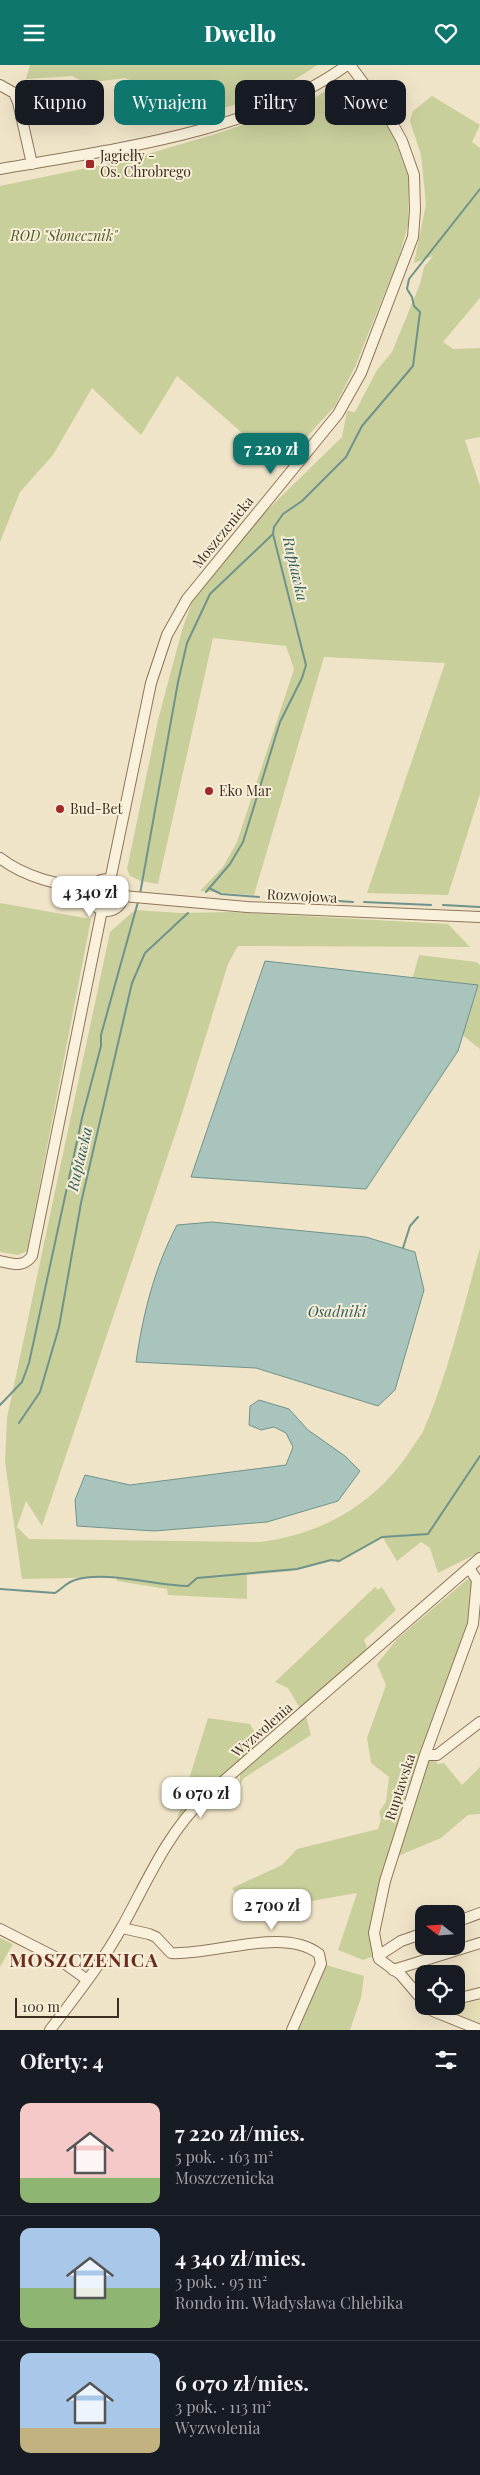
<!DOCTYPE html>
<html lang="pl">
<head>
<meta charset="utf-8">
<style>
	:root { --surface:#171b24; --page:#242831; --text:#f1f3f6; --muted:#9ea1a6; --line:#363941; --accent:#0f766e }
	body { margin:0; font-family:"Playfair Display",serif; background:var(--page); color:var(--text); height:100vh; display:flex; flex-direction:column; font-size:19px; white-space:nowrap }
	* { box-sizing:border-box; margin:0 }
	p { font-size:16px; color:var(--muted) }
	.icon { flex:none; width:28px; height:28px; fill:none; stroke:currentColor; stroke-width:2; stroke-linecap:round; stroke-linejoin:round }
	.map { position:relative; height:1965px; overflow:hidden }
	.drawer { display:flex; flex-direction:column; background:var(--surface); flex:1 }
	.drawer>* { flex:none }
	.hud { position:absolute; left:15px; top:15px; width:450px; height:45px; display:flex; gap:10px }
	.needle { width:32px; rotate:287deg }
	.fabs { position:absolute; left:415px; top:1840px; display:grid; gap:10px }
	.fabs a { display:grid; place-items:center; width:50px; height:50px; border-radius:10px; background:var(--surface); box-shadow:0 5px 20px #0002; font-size:25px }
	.scale { position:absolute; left:15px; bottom:12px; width:104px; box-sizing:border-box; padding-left:5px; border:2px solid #3d2e20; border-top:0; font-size:14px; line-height:18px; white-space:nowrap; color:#3d2e20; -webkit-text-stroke:4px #f7eed8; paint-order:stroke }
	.price { position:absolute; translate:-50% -42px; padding:0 11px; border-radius:10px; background:#fff; color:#222; font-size:16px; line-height:32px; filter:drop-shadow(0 1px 2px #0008) }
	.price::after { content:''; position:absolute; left:50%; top:30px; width:15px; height:11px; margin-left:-8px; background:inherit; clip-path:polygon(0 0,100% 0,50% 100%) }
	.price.selected { background:var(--accent); color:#fff }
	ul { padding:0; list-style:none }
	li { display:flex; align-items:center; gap:15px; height:125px; padding:0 20px }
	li+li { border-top:1px solid var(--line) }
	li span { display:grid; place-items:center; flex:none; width:140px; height:100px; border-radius:10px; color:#555 }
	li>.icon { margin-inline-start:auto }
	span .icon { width:60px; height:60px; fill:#fffc; stroke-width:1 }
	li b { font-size:21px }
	h2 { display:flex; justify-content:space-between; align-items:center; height:60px; padding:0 20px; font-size:21px }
	.tag { padding:0 18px; border-radius:10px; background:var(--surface); box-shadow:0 5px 20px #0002; font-size:18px; line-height:45px }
	.tag.selected { background:var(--accent); color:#fff }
	header { display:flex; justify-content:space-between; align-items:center; height:65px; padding:0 20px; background:var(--accent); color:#fff; font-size:22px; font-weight:800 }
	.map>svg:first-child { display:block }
	.farmland { fill:#e6deb5 }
	.green { fill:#c9cf9b }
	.water { fill:#a9c4bc; stroke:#6f938a }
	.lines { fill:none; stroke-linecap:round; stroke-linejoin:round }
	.stream { stroke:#6f938a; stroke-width:2 }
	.minor-casing { stroke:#8d765c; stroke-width:12 }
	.minor { stroke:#faf1dc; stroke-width:10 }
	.poi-dot { fill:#9e2a2b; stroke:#f7eed8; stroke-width:2 }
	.labels { text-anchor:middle; stroke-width:4; stroke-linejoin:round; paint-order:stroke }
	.poi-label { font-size:14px; fill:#3d2e20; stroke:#f7eed8; text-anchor:start }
	.park-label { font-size:14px; font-style:italic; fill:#4d5a26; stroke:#f7eed8 }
	.street-label { font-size:14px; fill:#3d2e20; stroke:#f7eed8 }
	.water-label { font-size:15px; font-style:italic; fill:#2f5d5a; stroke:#f7eed8 }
	.district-label { font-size:19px; font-weight:bold; letter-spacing:1px; fill:#6b2e1e; stroke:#f7eed8 }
</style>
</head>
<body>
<header><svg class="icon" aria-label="menu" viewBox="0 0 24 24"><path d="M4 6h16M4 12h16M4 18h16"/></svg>Dwello<svg class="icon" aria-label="heart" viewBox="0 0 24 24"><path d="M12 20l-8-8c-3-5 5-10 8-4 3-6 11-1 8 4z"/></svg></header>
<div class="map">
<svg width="480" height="1965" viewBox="0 0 480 1965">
	<rect width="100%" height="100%" fill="#f0e4c8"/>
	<path class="farmland" d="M480 1931V1960L438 1943 456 1941V1938Z"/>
	<path class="green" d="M30 0H317C266 37 203 51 141 59L132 16 125 13 86 18 72 11 26 14Z
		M355 16 392 66 409 114 408 160 399 192 355 302 335 341 280 401 177 311 141 370 92 323 53 390 20 427 0 477V121L130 94 216 69 308 37 338 18Z
		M432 31 480 60 472 77 480 83V233L443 277 453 284 480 283V372L465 375 480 421V729L448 830 367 828 445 598 324 592 254 830 200 826 223 802 237 777 294 604 286 581 213 573 158 819 141 816 130 811 127 804 158 655 182 565 192 537 214 505 257 455 342 372 347 346 355 347 377 305 392 287 420 219 424 202 433 191 414 198 426 139 421 90 410 56 413 46Z
		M0 838 91 854 27 1186 18 1190 0 1187Z
		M135 845 181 848 230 847 448 859 470 882 238 881 228 899 180 1055 42 1461 26 1436 17 1462 29 1474 260 1477C324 1469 378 1437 412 1383 416 1376 422 1370 424 1364 449 1306 463 1243 480 1183V1487L438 1508 430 1483 421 1477 397 1496 383 1473 338 1498 335 1495 293 1506 247 1510V1534L168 1530 167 1524 117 1516 116 1512 22 1514 5 1397 7 1353 110 867Z
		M419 890 476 897 480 900V984L461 969 412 915Z
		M470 1512 474 1518 472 1546 411 1726H400L398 1730 409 1732 371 1872 374 1891 363 1895 338 1885 357 1828 249 1847 232 1823 282 1800 297 1784 378 1764 381 1754 379 1747 386 1737 389 1712 371 1698 367 1673 386 1620 377 1599 397 1574Z
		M375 1522 378 1525 382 1522 396 1545 364 1575 368 1585 301 1645 288 1623 275 1617Z
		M306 1651 311 1670 244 1713 240 1719V1708Z
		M208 1653 250 1659 262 1679 177 1753Z
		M427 1693H436L437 1699 444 1698 462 1720 480 1702V1749L468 1750 441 1773 398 1791Z
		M0 1873 13 1879 0 1902Z
		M326 1900 364 1911 361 1933 350 1965H294Z"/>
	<path class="water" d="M265 896 478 920 458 986 366 1124 191 1112Z
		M212 1157 366 1172 415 1187 424 1225 395 1325 378 1341 256 1303 136 1297C143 1249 154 1204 177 1160Z
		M259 1335 289 1344 308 1365 345 1391 360 1406 338 1436 267 1457 154 1466 77 1461 75 1435 85 1410 130 1420 286 1400 293 1382 286 1368 274 1362 261 1365 249 1360 250 1341Z"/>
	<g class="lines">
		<path class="stream" d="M209 823 221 829 259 832
			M206 827 230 799 243 777 280 657 302 613 306 600 273 469 274 462 283 449 302 436 346 392 362 361 413 301 420 247 414 241 412 232 407 224 409 214 480 124
			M140 829 178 617 187 578 210 529 273 469
			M270 832 298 834
			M310 834 353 837
			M364 837 431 840
			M443 840 480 842
			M403 1183 410 1161 418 1152
			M0 1340 22 1317 29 1298 82 1053 101 981V970L138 837
			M19 1358 40 1327 59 1262 81 1138 132 918 145 888 188 848
			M0 1524 55 1528C62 1524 67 1517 75 1515 106 1505 155 1521 188 1521L197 1513 297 1504 331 1495 339 1496 382 1472 428 1469 480 1391"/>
		<defs>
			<path id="minor" d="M0 20 14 28 18 37 32 99
				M0 104C110 85 256 67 347 0
				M0 793C27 814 60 819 92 825
				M91 830a16 16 0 1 1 32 0a16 16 0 1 1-32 0Z
				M112 815 111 811 151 618 167 570 187 534 338 349 361 308 413 172 415 145 414 110 402 76 390 54 350 0
				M123 831 247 842 480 852
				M0 1196C13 1199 23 1203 32 1191L102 845
				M425 1690H437L480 1657
				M456 1857 480 1848
				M122 1863 149 1869 156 1872 171 1888C212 1891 284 1861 319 1889L321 1899 292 1965
				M0 1864 57 1893 86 1914
				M378 1891 401 1876 424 1868
				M393 1905 480 1878
				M456 1934 480 1928
				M424 1937 401 1910 379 1894 374 1868 385 1816 425 1690 473 1559 477 1515 469 1503
				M427 1941 433 1946 480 1965
				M50 1965C75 1932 102 1898 122 1862 147 1817 166 1770 204 1733L480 1493"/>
		</defs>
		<use href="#minor" class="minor-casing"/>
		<use href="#minor" class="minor"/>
	</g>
	<g class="poi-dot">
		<rect x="85" y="94" width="10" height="10" rx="2.5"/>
		<circle cx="209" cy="726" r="5"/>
		<circle cx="60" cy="744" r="5"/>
	</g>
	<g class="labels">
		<g class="poi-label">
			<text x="100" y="96">Jagiełły -<tspan x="100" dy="16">Os. Chrobrego</tspan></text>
			<text x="219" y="731">Eko Mar</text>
			<text x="70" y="749">Bud-Bet</text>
		</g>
		<g class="park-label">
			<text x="64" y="176">ROD "Słonecznik"</text>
		</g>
		<g class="street-label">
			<text transform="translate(223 467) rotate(-51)" y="5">Moszczenicka</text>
			<text transform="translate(302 831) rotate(3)" y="5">Rozwojowa</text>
			<text transform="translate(262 1665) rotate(-41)" y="5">Wyzwolenia</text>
			<text transform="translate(400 1722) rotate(-72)" y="5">Ruptawska</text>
		</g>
		<g class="water-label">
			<text transform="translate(295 504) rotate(77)" y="5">Ruptawka</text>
			<text transform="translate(80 1094) rotate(-77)" y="5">Ruptawka</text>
			<text x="337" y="1252">Osadniki</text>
		</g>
		<g class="district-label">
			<text x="84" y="1902">MOSZCZENICA</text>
		</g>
	</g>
</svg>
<div class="fabs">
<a><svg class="needle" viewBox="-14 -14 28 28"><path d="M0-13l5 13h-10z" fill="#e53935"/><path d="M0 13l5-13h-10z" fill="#9ea1a6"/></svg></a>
<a><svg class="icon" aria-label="locate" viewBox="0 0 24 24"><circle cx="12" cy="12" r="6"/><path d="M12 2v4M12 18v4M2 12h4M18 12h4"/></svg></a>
</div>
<div class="scale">100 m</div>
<b class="price selected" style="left:271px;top:410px">7 220 zł</b>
<b class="price" style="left:90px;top:853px">4 340 zł</b>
<b class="price" style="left:201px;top:1754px">6 070 zł</b>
<b class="price" style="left:272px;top:1866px">2 700 zł</b>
<div class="hud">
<a class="tag">Kupno</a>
<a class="tag selected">Wynajem</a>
<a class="tag">Filtry</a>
<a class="tag">Nowe</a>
</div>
</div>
<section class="drawer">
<h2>Oferty: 4<svg class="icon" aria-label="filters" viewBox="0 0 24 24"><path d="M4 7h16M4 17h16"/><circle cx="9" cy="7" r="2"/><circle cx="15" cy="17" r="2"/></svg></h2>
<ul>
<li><span style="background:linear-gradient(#f6c9c9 75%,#8fb573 0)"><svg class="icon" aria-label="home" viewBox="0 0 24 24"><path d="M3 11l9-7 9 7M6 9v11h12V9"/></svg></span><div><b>7 220 zł/mies.</b><p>5 pok. · 163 m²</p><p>Moszczenicka</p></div></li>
<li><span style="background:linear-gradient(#a9c7e8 60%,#8fb573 0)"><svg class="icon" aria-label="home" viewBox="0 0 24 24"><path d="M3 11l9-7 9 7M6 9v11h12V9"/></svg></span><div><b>4 340 zł/mies.</b><p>3 pok. · 95 m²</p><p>Rondo im. Władysława Chlebika</p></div></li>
<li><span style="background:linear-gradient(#a9c7e8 75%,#c2b280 0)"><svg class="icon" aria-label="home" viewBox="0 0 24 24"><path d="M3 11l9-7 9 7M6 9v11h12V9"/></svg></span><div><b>6 070 zł/mies.</b><p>3 pok. · 113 m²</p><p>Wyzwolenia</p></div></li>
</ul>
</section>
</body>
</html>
